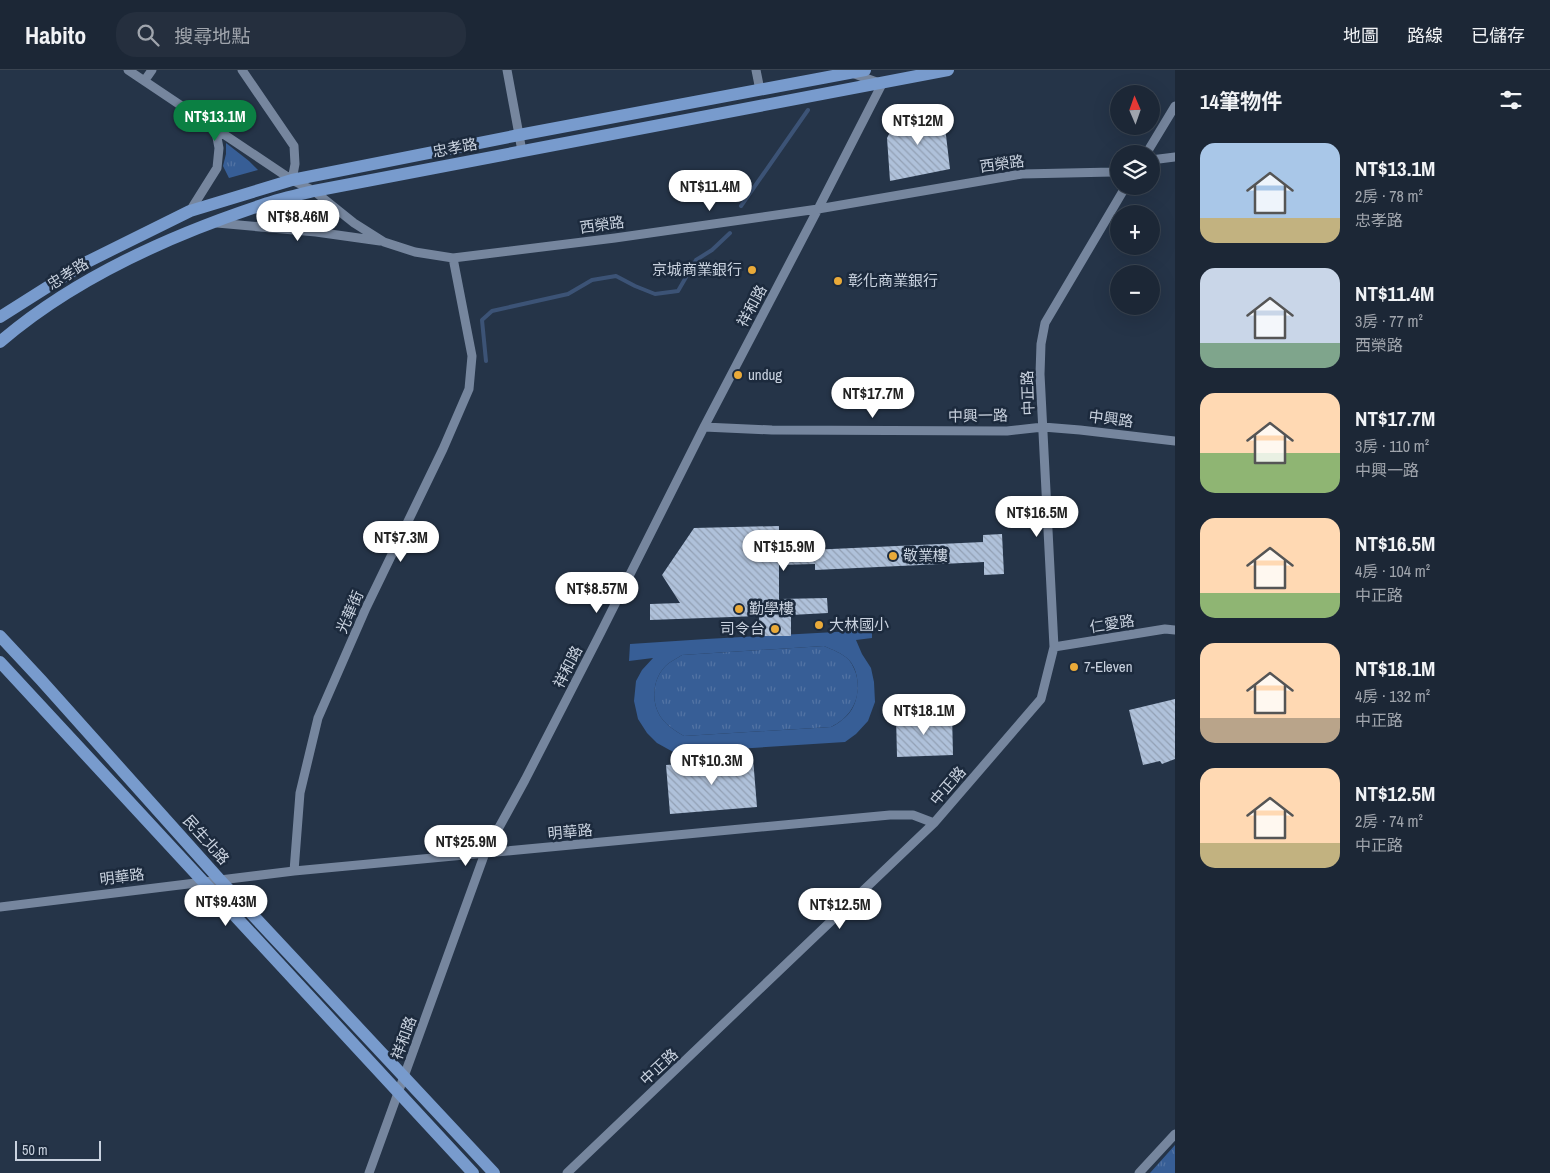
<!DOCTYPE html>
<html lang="zh-TW">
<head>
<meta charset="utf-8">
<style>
	:root { --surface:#1c2736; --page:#252f3e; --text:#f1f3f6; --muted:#a0a5ad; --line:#3a4451; --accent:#0b8043 }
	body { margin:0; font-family:"Archivo Narrow","Noto Sans TC",sans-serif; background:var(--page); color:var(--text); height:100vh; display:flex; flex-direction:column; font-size:19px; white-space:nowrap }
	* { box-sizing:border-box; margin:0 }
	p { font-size:16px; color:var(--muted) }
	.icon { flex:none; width:28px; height:28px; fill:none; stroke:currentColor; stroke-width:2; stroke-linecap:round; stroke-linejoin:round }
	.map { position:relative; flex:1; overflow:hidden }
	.drawer { display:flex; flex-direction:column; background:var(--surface); width:375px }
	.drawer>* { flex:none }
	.needle { width:32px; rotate:358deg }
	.fabs { position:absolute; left:1110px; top:15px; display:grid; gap:10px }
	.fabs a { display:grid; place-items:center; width:50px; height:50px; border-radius:50%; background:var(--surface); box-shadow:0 5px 20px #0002,0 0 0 1px var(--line); font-size:25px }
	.scale { position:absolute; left:15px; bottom:12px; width:86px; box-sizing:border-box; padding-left:5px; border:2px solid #c9d2df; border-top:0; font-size:14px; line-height:18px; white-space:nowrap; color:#c9d2df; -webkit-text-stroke:4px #1c2a3d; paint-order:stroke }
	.price { position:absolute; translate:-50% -42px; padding:0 11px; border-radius:18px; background:#fff; color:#222; font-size:16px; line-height:32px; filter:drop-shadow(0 1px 2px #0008) }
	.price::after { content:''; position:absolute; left:50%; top:30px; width:15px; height:11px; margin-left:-8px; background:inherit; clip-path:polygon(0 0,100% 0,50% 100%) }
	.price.selected { background:var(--accent); color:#fff }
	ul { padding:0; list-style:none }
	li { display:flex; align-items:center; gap:15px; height:125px; padding:0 25px }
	li span { display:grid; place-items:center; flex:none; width:140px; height:100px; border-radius:15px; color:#555 }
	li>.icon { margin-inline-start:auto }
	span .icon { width:60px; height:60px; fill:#fffc; stroke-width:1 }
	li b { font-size:21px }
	h2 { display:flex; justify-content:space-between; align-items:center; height:60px; padding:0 25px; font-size:21px }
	header { display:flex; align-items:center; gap:30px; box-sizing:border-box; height:70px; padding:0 25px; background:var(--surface); border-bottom:1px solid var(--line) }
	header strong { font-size:24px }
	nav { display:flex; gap:28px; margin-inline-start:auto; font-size:18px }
	.search { width:350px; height:45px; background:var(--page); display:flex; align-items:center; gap:12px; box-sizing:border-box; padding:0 18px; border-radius:20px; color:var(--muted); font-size:19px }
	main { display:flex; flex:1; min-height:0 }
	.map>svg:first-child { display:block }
	.grass { fill:url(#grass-tufts) }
	.pitch { fill:#375e96; fill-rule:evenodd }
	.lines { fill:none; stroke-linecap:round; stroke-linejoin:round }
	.stream { stroke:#3c5376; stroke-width:4 }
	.building { fill:url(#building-back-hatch) }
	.minor { stroke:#76869e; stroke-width:9 }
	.major { stroke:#789bcd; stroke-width:12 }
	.poi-dot { fill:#eaaa39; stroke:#1c2a3d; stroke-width:2 }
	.labels { text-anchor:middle; stroke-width:5; stroke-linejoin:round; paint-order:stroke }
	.street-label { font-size:15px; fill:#c9d2df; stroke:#1c2a3d }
	.poi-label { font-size:15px; fill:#c9d2df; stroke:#1c2a3d; text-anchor:start }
</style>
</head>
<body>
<header>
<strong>Habito</strong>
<div class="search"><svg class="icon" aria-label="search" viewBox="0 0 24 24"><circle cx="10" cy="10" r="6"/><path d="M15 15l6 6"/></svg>搜尋地點</div>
<nav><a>地圖</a><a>路線</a><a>已儲存</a></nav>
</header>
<main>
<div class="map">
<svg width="1175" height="1103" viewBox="0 0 1175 1103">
	<defs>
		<pattern id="grass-tufts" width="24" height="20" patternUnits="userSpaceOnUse" patternTransform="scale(1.25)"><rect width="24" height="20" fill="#375e96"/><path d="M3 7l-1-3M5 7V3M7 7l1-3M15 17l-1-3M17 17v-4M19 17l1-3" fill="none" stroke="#5374a4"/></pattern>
		<pattern id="building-back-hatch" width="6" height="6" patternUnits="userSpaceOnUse" patternTransform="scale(1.25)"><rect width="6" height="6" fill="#afc1da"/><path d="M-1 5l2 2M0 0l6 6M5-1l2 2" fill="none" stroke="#92a0b4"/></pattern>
	</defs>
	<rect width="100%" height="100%" fill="#253448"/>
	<path class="grass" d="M226 73 249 91 258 100 229 108 223 96 226 84Z
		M301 133 328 154 257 148Z
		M824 576C833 580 842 583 849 590 853 595 856 602 857 608 861 630 850 648 831 657L684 666C675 661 666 655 660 646 650 630 653 605 669 593 673 590 678 588 682 585Z
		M1175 1075V1103H1150Z"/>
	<path class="pitch" d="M872 560V568L856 570 862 584 871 598 874 612 875 632 868 651 856 664 845 672 675 683 657 673 647 663 638 649 634 631 636 611 642 600 653 588 629 591 630 574 706 569ZM824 576C833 580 842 583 849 590 860 602 860 625 852 639 847 647 839 653 831 657L684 666C675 661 666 655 660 646 650 630 653 605 669 593 673 590 678 588 682 585Z"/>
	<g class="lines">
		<path class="stream" d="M741 136 808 40
			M486 291 482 250 492 241 568 224 592 210 616 206 635 216 655 224 678 221 696 190 712 180 730 163"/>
	</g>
	<path class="building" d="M943 40 950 99 890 111 887 68 898 47Z
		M779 456V460H809L810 480 983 472V465L1002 464 1004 504 984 505V492L815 500V494L779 495V529L827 528 828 543 791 545V566H759V546L650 550V534L680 533 662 505 694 458Z
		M1175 629V689L1162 694 1160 691 1143 695 1129 640Z
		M952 644 953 685 897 687 896 646Z
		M753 688 757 737 670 744 666 695Z"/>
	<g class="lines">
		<path class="minor" d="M128 0 292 110 314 121 354 153 384 172 415 182 453 188 615 168 818 139 1022 104 1113 102 1119 100
			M242 0 294 76 295 94 292 110
			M507 0 522 81
			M756 0 760 20
			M145 10 152 0
			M1146 84 1175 36
			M1151 90 1175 87
			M190 141 217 98 219 78 215 57
			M217 153 316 162 380 171
			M704 357 772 360 1007 361 1043 357 1080 360 1175 371
			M1054 577 1165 559 1175 560
			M294 801 300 723 318 648 366 538 443 379 469 319 472 286 453 188
			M0 837 294 801 890 745H913L934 753
			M369 1103 485 783 525 710 599 566 704 357 818 139 882 14 852 3
			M567 1103 934 753 1041 629 1054 577 1040 304 1041 274 1045 253 1126 116
			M1139 1103 1175 1064"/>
		<path class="major" d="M0 247 87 192 190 141 292 110 519 65 865 0
			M0 272C73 209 171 165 262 135 279 129 297 125 314 121L948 0
			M0 566 41 610 220 810 494 1103
			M0 592 473 1103"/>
	</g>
	<g class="poi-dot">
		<circle cx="752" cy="200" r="5"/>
		<circle cx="838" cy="211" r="5"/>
		<circle cx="738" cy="305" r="5"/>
		<circle cx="893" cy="486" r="5"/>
		<circle cx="739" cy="539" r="5"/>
		<circle cx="819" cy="555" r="5"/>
		<circle cx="775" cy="559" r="5"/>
		<circle cx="1074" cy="597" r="5"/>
	</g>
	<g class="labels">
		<g class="street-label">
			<text transform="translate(455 78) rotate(-11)" y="5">忠孝路</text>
			<text transform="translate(1002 94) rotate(-8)" y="5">西榮路</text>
			<text transform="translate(602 155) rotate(-8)" y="5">西榮路</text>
			<text transform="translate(68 204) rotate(-32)" y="5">忠孝路</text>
			<text transform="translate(752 236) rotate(-62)" y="5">祥和路</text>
			<text transform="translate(1028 323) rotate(-92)" y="5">中正路</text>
			<text transform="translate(978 346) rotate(-1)" y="5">中興一路</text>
			<text transform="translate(1111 349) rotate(7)" y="5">中興路</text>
			<text transform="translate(350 542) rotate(-66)" y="5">光華街</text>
			<text transform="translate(1112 554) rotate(-9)" y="5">仁愛路</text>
			<text transform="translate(568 597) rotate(-63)" y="5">祥和路</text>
			<text transform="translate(948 716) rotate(-49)" y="5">中正路</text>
			<text transform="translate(570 762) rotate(-5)" y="5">明華路</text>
			<text transform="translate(206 770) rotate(48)" y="5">民生北路</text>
			<text transform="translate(122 807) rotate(-7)" y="5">明華路</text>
			<text transform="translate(404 968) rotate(-70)" y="5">祥和路</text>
			<text transform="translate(659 997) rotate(-43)" y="5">中正路</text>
		</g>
		<g class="poi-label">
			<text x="742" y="205" text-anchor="end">京城商業銀行</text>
			<text x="848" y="216">彰化商業銀行</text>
			<text x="748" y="310">undug</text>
			<text x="903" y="491">敬業樓</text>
			<text x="749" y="544">勤學樓</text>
			<text x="829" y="560">大林國小</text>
			<text x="765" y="564" text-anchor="end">司令台</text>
			<text x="1084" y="602">7-Eleven</text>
		</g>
	</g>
</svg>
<div class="fabs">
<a><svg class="needle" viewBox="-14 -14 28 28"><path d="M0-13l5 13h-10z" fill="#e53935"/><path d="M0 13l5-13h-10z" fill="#a0a5ad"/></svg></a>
<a><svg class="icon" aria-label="layers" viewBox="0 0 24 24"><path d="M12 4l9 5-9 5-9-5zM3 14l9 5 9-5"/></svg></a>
<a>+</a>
<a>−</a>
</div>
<div class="scale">50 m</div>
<b class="price selected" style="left:215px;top:72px">NT$13.1M</b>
<b class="price" style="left:918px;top:76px">NT$12M</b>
<b class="price" style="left:710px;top:142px">NT$11.4M</b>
<b class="price" style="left:298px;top:172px">NT$8.46M</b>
<b class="price" style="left:873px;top:349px">NT$17.7M</b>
<b class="price" style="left:1037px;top:468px">NT$16.5M</b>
<b class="price" style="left:401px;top:493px">NT$7.3M</b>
<b class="price" style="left:784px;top:502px">NT$15.9M</b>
<b class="price" style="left:597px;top:544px">NT$8.57M</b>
<b class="price" style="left:924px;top:666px">NT$18.1M</b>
<b class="price" style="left:712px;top:716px">NT$10.3M</b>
<b class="price" style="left:466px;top:797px">NT$25.9M</b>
<b class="price" style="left:226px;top:857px">NT$9.43M</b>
<b class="price" style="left:840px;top:860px">NT$12.5M</b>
</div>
<section class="drawer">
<h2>14筆物件<svg class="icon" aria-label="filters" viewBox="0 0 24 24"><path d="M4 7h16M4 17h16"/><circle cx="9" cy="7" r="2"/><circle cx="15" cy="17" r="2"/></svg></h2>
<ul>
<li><span style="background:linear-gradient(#a9c7e8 75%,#c2b280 0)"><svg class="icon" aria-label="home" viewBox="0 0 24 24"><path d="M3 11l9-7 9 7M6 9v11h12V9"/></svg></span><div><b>NT$13.1M</b><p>2房 · 78 m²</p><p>忠孝路</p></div></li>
<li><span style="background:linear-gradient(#c9d6e8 75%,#7fa58c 0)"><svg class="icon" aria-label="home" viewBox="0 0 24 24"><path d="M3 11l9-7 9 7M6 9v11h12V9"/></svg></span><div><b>NT$11.4M</b><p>3房 · 77 m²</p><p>西榮路</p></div></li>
<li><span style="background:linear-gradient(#ffd9b3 60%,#8fb573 0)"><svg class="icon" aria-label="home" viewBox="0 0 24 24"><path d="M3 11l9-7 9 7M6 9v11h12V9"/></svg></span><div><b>NT$17.7M</b><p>3房 · 110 m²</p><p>中興一路</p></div></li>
<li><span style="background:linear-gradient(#ffd9b3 75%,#8fb573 0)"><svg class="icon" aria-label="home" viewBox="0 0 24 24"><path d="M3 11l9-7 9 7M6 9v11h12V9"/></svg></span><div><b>NT$16.5M</b><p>4房 · 104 m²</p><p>中正路</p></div></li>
<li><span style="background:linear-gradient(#ffd9b3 75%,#b9a48a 0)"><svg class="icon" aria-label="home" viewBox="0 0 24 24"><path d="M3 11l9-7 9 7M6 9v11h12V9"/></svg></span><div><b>NT$18.1M</b><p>4房 · 132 m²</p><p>中正路</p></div></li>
<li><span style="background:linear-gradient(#ffd9b3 75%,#c2b280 0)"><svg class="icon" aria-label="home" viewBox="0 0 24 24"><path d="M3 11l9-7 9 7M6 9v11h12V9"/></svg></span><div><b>NT$12.5M</b><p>2房 · 74 m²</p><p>中正路</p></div></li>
</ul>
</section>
</main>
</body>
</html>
